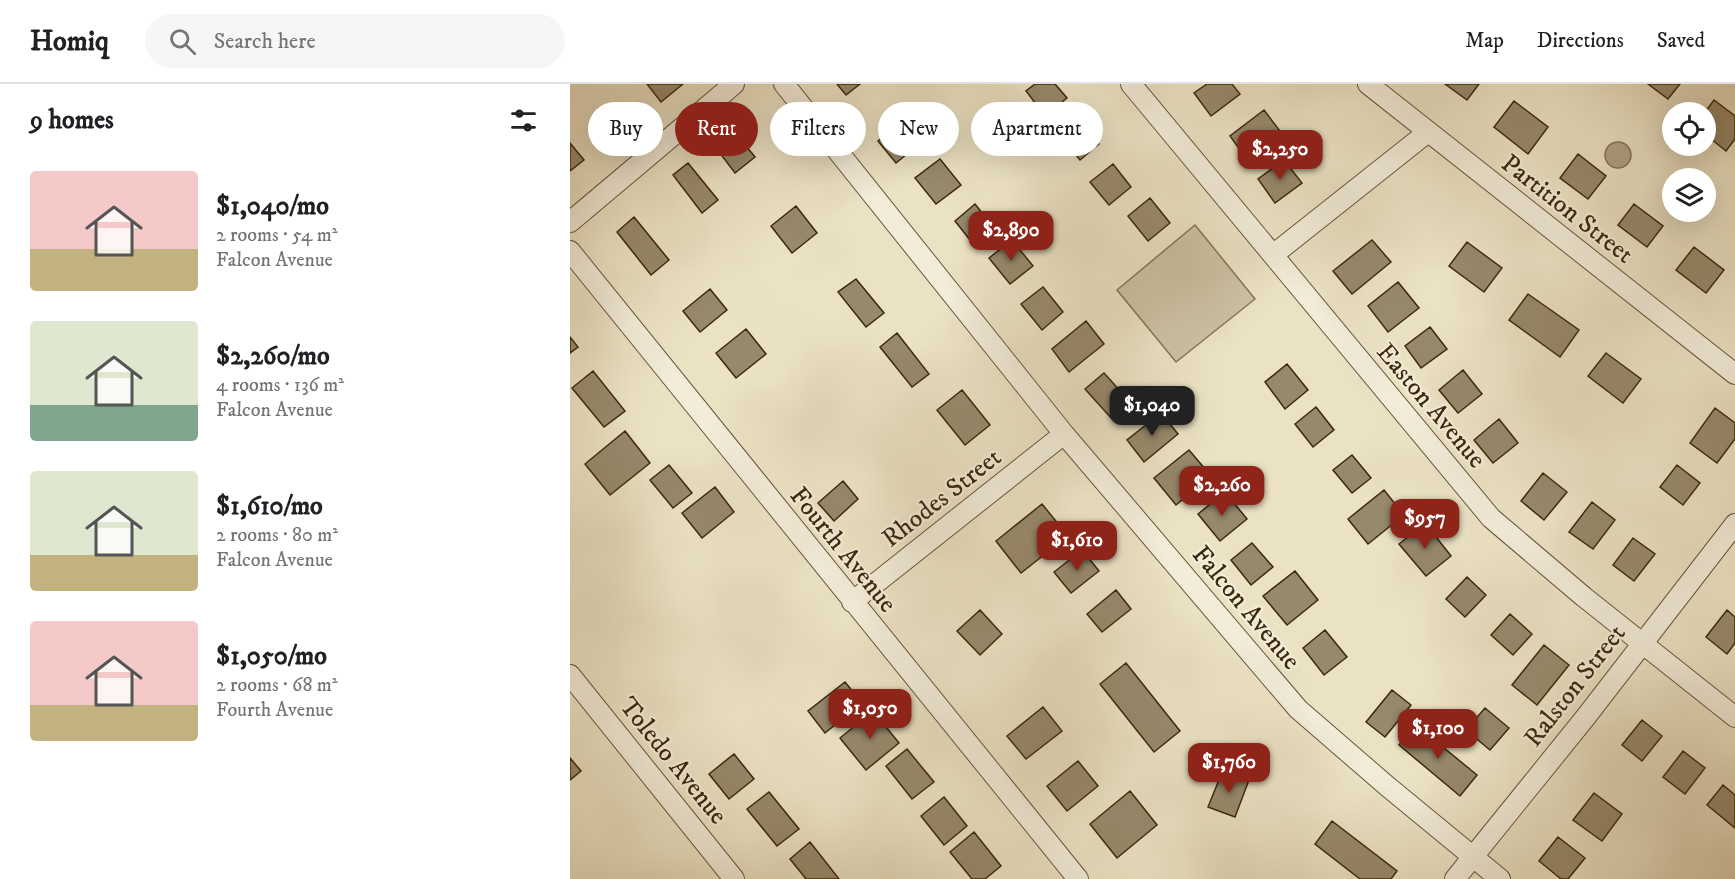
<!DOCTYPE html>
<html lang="en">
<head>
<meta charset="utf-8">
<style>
	:root { --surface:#fff; --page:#f6f6f6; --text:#202124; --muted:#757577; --line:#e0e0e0; --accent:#8f2418 }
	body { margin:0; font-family:"IM FELL DW Pica",serif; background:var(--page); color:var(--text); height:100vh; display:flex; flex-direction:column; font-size:22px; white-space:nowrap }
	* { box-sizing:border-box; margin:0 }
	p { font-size:20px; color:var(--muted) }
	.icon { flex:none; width:33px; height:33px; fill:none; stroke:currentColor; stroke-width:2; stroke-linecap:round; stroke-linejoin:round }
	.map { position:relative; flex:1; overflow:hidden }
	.drawer { display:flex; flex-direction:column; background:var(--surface); width:570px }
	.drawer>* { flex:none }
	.guide { position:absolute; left:18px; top:18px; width:570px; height:54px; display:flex; gap:12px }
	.controls { position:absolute; left:1092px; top:18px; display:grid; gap:12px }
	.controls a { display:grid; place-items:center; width:54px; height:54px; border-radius:50%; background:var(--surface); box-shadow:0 6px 24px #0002; font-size:30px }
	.price { position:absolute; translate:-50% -51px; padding:0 14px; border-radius:12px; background:var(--accent); color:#fff; font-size:20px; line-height:39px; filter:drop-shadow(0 2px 3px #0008) }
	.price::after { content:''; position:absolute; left:50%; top:36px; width:18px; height:14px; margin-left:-9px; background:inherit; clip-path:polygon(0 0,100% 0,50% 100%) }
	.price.current { background:#222; color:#fff }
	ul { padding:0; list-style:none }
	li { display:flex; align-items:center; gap:18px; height:150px; padding:0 30px }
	li span { display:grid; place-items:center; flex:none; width:168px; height:120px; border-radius:6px; color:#555 }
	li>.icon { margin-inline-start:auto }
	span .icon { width:72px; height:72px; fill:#fffc; stroke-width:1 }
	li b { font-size:26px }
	h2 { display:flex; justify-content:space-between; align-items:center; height:72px; padding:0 30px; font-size:26px }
	.tag { padding:0 21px; border-radius:27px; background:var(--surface); box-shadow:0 6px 24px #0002; font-size:21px; line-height:54px }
	.tag.current { background:var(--accent); color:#fff }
	header { display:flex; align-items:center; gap:36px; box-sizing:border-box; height:84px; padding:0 30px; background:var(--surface); border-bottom:2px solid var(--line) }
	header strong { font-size:28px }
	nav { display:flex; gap:33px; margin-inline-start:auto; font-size:21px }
	.search { width:420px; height:54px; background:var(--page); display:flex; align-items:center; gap:15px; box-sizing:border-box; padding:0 21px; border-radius:33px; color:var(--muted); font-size:22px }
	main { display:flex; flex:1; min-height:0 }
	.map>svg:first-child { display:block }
	.green { fill:#cdc2a5; stroke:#847559; stroke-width:1.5 }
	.water { fill:#b0a386; stroke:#827256; stroke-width:1.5 }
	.building { fill:#97896c; stroke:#3c280d; stroke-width:1.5 }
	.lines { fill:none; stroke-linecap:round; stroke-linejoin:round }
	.minor-casing { stroke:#68563b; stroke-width:22 }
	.minor { stroke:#f2ecd9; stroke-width:20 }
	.labels { text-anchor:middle; stroke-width:4.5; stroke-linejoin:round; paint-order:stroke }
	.street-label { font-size:26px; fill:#3c280d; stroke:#f2ecd9 }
</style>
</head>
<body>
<header>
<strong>Homiq</strong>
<div class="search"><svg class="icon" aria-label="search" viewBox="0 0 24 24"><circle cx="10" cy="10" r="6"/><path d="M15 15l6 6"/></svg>Search here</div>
<nav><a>Map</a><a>Directions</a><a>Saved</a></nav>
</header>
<main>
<section class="drawer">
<h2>9 homes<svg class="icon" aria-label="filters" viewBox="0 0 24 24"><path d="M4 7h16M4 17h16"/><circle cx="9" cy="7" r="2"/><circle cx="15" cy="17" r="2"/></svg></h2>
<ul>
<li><span style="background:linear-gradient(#f6c9c9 65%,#c2b280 0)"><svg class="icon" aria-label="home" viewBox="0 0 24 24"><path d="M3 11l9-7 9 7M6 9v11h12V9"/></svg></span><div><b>$1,040/mo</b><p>2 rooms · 54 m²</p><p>Falcon Avenue</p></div></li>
<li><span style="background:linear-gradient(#dfe7d0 70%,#7fa58c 0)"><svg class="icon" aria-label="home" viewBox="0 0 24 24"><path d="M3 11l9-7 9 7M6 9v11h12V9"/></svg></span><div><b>$2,260/mo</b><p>4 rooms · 136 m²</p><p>Falcon Avenue</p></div></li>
<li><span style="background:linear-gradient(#dfe7d0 70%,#c2b280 0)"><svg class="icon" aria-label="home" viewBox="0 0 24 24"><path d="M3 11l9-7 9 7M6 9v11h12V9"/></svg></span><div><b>$1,610/mo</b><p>2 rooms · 80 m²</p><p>Falcon Avenue</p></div></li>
<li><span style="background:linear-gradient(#f6c9c9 70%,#c2b280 0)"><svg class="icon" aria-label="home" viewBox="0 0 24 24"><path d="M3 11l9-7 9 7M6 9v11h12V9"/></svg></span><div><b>$1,050/mo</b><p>2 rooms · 68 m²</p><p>Fourth Avenue</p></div></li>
</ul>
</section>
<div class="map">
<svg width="1165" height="795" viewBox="0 0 1165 795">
	<rect width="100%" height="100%" fill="#ebe2c4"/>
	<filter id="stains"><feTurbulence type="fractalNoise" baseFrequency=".00333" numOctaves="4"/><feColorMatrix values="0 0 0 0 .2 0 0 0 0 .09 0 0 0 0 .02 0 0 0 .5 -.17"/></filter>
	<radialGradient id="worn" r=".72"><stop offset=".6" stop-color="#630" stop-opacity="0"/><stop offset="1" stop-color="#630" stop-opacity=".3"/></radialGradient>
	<path class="green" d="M625 141 685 215 606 278 547 206Z"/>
	<path class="water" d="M1035 71a13 13 0 1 1 26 0a13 13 0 1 1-26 0Z"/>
	<path class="building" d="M77 0H113L91 18Z
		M267 0H290L276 11Z
		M465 0H485L497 14 475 32 456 7Z
		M637 0H662L670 10 641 32 624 9Z
		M875 0H909L897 16Z
		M1078 0H1110L1098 15Z
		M1144 16 1165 32V55L1156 67 1136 51 1135 28Z
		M944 17 978 43 958 70 924 43Z
		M694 26 713 51 678 77 660 52Z
		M506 31 529 60 510 76 486 47Z
		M330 39 348 61 326 79 308 57Z
		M162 45 185 73 165 89 143 60Z
		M0 59 14 76 0 87Z
		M1008 70 1036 92 1018 115 990 94Z
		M370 75 391 101 366 120 345 94Z
		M714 76 732 99 705 119 688 95Z
		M118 79 148 116 132 129 103 91Z
		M543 80 561 103 539 121 520 98Z
		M580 114 600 139 578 157 558 132Z
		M405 120 425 145 404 161 385 137Z
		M1064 120 1093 142 1077 163 1048 141Z
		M226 122 247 149 222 169 201 142Z
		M64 133 99 176 81 191 47 148Z
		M442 156 463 182 440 200 419 174Z
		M802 156 821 178 782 210 763 187Z
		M897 158 932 184 914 208 879 182Z
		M1124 163 1154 186 1136 209 1106 186Z
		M286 195 314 229 296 243 268 208Z
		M828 198 849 224 818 248 798 222Z
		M473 203 493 228 472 246 451 220Z
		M140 205 157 226 130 248 113 227Z
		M958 210 1009 246 990 273 939 236Z
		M516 237 534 260 499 288 482 265Z
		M860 243 877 265 851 284 835 262Z
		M176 245 196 270 166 294 146 269Z
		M327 249 359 290 342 303 310 263Z
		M0 253 8 263 0 269Z
		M1036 269 1071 295 1053 319 1018 292Z
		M717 280 738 306 715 325 695 298Z
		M893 286 912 310 888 329 869 306Z
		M23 287 55 327 34 343 2 304Z
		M534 289 561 319 542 335 515 305Z
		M392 306 420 341 395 361 367 326Z
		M746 323 764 346 743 363 725 340Z
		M1145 324 1165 339V355L1147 379 1120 359Z
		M591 329 608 350 574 378 557 356Z
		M929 335 948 359 923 379 904 356Z
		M55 347 80 379 40 411 15 380Z
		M619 366 641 392 606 421 584 394Z
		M782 371 801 394 782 409 763 386Z
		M99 381 122 409 103 424 80 396Z
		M1107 381 1130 399 1113 421 1090 403Z
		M973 389 997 408 974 436 951 417Z
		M273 397 288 415 264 437 248 419Z
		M145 403 164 428 132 454 112 429Z
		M814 406 834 431 798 460 778 435Z
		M655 408 677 435 650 457 628 430Z
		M1022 418 1045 436 1023 465 999 448Z
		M472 420 498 452 451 489 426 457Z
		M855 439 881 472 856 492 829 460Z
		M1063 454 1085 470 1064 497 1043 481Z
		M682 459 703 483 681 501 661 476Z
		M512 466 529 487 501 509 484 488Z
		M725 487 748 516 717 541 693 512Z
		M897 493 916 511 895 533 876 515Z
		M546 506 561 525 532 548 517 530Z
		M410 526 432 550 410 571 387 547Z
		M1157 526 1165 533V559L1157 570 1136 553Z
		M940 530 962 550 943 571 921 551Z
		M755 546 777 573 754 591 733 564Z
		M974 561 999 581 967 621 942 601Z
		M556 579 610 647 584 668 530 600Z
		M275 598 292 619 255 649 238 627Z
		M822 606 841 621 815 653 796 638Z
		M473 623 492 647 456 675 437 652Z
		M915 624 939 644 920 666 896 646Z
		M303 627 329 659 296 686 270 654Z
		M1072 636 1092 652 1072 677 1052 661Z
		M846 641 907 691 890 712 829 661Z
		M337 665 364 698 342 715 316 682Z
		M1113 667 1135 684 1115 710 1093 693Z
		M164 670 184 695 159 715 139 690Z
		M0 674 11 687 0 696Z
		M508 677 528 702 497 727 477 702Z
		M653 686 679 696 665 733 638 723Z
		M1153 701 1165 711V744L1137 721Z
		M560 707 587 741 547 774 520 740Z
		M199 708 229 745 207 762 177 725Z
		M1024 709 1052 730 1032 757 1003 736Z
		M374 713 397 742 374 761 351 732Z
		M762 737 827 787 821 795H790L745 760Z
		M404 748 431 782 415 795H402L380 768Z
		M988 753 1015 774 998 795H991L969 777Z
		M240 758 269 795H236L220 775Z"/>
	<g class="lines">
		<defs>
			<path id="minor" d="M214 0 494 350 728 625 817 702 930 795
				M561 0 921 434 1014 513 1165 633
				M798 0 1165 290
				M0 138 164 0
				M0 167 508 795
				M703 171 858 48
				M282 518 494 350
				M0 591 164 795
				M885 795 1015 634 1165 440"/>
		</defs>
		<use href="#minor" class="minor-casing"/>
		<use href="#minor" class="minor"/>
	</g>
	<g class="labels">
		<g class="street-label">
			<text transform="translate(998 124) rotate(38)" y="9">Partition Street</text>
			<text transform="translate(862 321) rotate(50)" y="9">Easton Avenue</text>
			<text transform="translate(371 413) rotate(-38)" y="9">Rhodes Street</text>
			<text transform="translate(274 465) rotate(51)" y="9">Fourth Avenue</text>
			<text transform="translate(677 523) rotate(50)" y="9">Falcon Avenue</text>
			<text transform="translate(1004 601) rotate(-52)" y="9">Ralston Street</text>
			<text transform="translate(104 676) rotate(51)" y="9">Toledo Avenue</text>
		</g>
	</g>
	<rect width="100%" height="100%" filter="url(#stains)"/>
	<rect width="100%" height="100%" fill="url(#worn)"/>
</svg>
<div class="controls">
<a><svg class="icon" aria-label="locate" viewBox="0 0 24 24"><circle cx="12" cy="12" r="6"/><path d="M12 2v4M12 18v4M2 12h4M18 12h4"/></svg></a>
<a><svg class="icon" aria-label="layers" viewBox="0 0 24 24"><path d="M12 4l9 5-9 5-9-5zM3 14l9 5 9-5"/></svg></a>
</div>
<b class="price" style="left:710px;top:97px">$2,250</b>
<b class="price" style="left:441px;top:178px">$2,890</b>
<b class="price current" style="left:582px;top:353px">$1,040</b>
<b class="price" style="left:652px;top:433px">$2,260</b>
<b class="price" style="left:855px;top:466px">$957</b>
<b class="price" style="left:507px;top:488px">$1,610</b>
<b class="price" style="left:300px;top:656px">$1,050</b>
<b class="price" style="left:868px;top:676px">$1,100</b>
<b class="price" style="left:659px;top:710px">$1,760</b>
<div class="guide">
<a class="tag">Buy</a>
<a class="tag current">Rent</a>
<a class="tag">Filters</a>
<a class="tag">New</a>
<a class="tag">Apartment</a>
</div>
</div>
</main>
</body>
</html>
